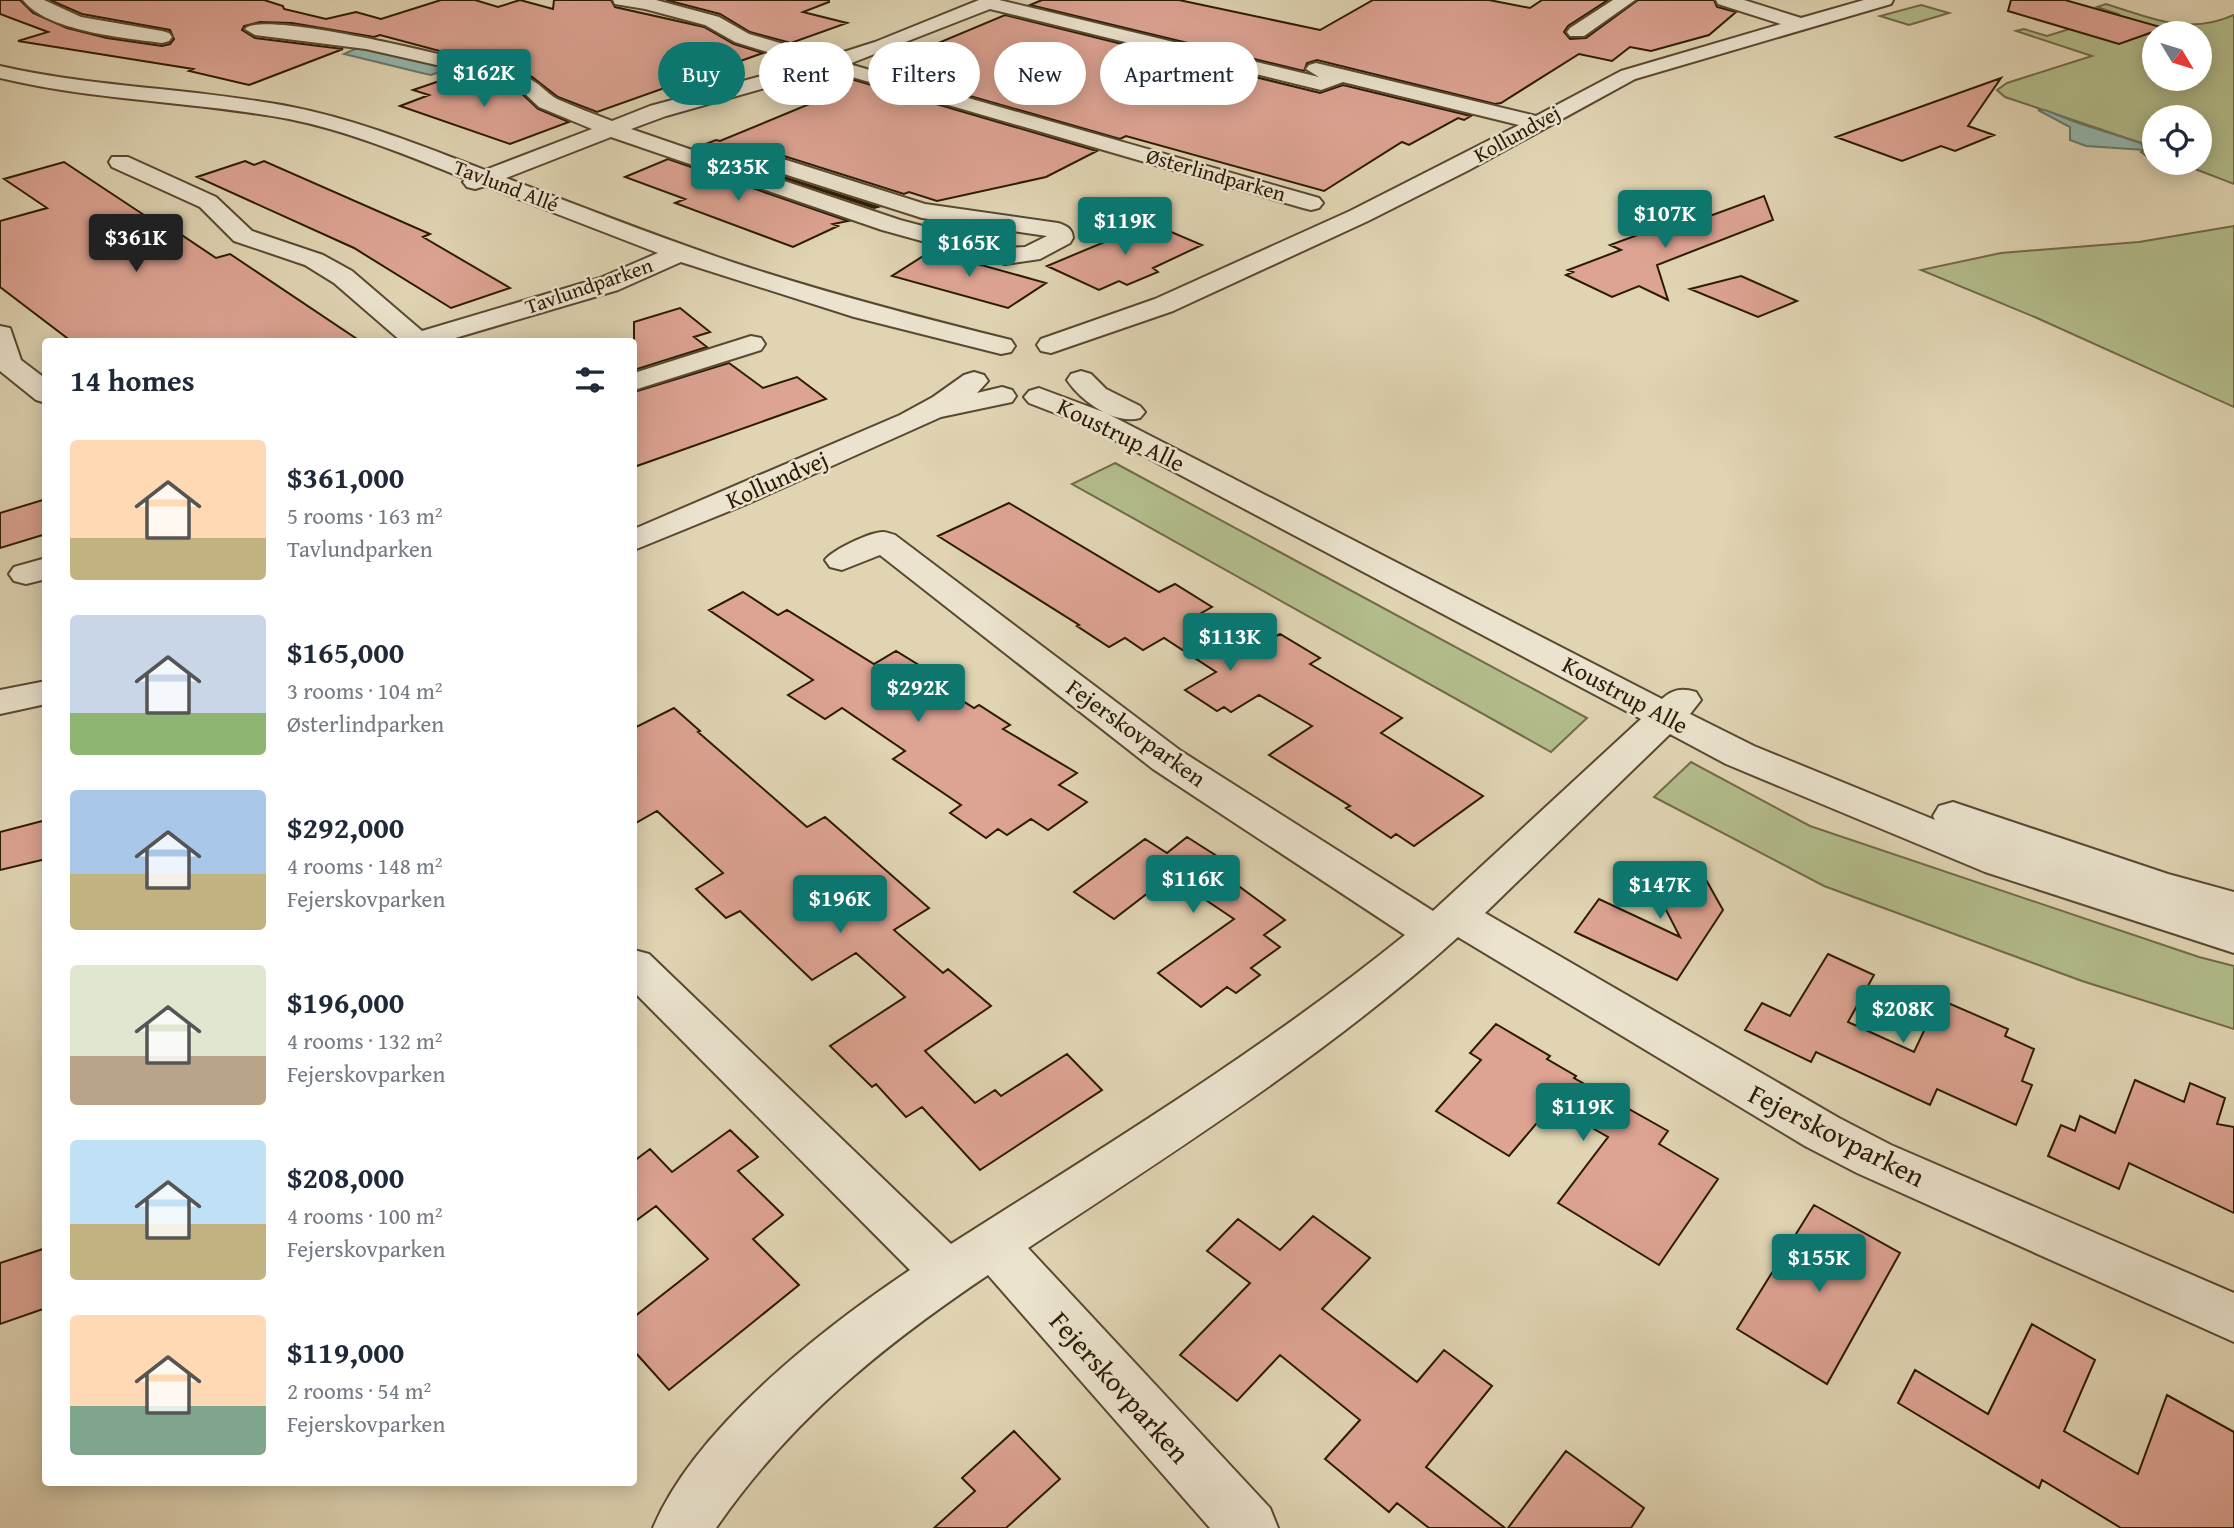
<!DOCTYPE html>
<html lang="en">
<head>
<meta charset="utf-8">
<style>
	:root { --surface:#fff; --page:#f2f2f3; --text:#1f2937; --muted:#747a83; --accent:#0f766e }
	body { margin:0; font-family:"Gentium Book Plus",serif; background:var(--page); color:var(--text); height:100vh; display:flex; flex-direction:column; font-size:26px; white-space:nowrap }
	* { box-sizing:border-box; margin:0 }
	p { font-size:23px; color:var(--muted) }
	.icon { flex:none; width:38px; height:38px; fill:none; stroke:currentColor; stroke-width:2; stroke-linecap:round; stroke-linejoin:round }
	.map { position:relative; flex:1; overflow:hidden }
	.panel { position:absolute; left:42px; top:338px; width:595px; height:1148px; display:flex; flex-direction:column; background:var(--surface); border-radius:7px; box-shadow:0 4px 18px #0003 }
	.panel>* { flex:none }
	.hud { position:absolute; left:658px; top:42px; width:665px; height:63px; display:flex; gap:14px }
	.needle { width:46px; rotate:128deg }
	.tools { position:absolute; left:2142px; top:21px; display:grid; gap:14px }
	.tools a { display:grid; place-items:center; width:70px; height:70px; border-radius:50%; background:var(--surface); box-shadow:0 4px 18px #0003; font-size:35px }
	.price { position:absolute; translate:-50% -60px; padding:0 16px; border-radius:7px; background:var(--accent); color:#fff; font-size:23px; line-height:46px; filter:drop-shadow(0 2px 4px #0008) }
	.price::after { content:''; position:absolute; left:50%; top:42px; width:21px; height:16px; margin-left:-10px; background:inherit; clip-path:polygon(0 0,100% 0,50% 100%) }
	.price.on { background:#222; color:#fff }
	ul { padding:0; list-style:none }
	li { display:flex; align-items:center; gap:21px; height:175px; padding:0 28px }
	li span { display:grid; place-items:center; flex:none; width:196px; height:140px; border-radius:7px; color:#555 }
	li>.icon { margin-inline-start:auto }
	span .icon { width:84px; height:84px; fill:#fffc; stroke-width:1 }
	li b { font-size:30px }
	h2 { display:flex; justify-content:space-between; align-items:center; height:84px; padding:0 28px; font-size:30px }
	.chip { padding:0 24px; border-radius:32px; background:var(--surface); box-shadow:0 4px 18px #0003; font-size:24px; line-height:63px }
	.chip.on { background:var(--accent); color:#fff }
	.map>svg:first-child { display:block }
	.green { fill:#b3bc8b; stroke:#706b47; stroke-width:2; fill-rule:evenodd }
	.water { fill:#94b8b1; stroke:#6a796b; stroke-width:2 }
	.building { fill:#dda393; stroke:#2c1a03; stroke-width:2 }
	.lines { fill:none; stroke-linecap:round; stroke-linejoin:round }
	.minor-casing { stroke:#59482f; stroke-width:4 }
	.minor { fill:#ebe3ce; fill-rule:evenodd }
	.labels { text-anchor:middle; stroke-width:5; stroke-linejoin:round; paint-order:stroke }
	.far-street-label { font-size:21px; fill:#2c1a03; stroke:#ebe3ce }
	.street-label { font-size:24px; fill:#2c1a03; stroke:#ebe3ce }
	.near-street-label { font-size:28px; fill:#2c1a03; stroke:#ebe3ce }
</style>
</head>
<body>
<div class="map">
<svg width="2234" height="1528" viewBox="0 0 2234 1528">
	<rect width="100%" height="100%" fill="#e0d4b3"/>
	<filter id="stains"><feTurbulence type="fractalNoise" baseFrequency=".00286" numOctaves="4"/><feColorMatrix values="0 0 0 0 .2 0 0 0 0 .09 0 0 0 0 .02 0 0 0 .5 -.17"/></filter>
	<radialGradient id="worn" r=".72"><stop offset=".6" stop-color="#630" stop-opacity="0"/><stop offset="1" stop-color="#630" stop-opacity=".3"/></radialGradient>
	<path class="green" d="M2106 4C2152 18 2187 36 2234 15V184L2190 167 2163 163H2200V117H2154V161L2141 152 2144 150 2141 143 2005 97 1997 90 2007 83 2092 56 2016 31 2024 29 2047 36 2118 14 2097 7ZM2154 33H2200V79H2154Z
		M1921 5 1949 13 1909 25 1880 16Z
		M2234 226V407L2037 318 1921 270 2001 253 2139 242Z
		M1115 463 1587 718 1551 752 1072 484Z
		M1691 762 1810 826 2199 957 2234 966V1029L2082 981 1824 886 1654 797Z"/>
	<path class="water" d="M355 49C376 48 428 58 445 70L431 75 422 73 344 54Z
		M2038 110H2045L2078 123 2141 143 2144 150 2086 146 2070 140V127Z"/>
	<path class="building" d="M0 0H20L33 13 67 28 107 38 162 46 170 44 174 39 170 30 82 14 50 0H264L283 6 284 9 326 19 356 12 381 19 441 0H475L498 7 520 0 553 9 554 0H611L615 7 704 27 734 44 763 53 597 112 558 97 532 77 507 69 380 35 374 37 292 23 260 22 244 26 242 30 255 38 343 49 249 85 189 71 193 69 18 41 48 32 0 14Z
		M666 0H829V2L803 12 847 23 791 43 750 32 720 14Z
		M1042 0H1179L1320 30 1373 0H1489L1530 8 1542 0H1608L1568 26 1564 32 1570 39 1586 38 1638 0H1714L1717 7 1736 12 1709 35 1651 51 1630 47 1612 61 1579 54 1501 103 1495 104 1317 60 1307 63 1304 71 1030 5Z
		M2011 0H2065L2164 28 2119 44 2008 11Z
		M1005 15 1320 93 1343 85 1471 116 1464 120 1458 118 1409 145 1402 142 1324 191 1126 136 1120 139 876 69Z
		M460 74 519 91 538 109 569 122 510 144 400 106 429 95 413 90Z
		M2001 78 1968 126 1994 135 1955 151 1941 146 1902 161 1836 137Z
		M851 79 1097 151 1046 177 937 201 909 192 904 194 765 150 748 151 727 159 695 148 716 140 720 141 841 91 831 88Z
		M668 159 848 221 833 224 838 226 793 247 675 203 685 199 625 177Z
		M245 161 254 165 264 161 430 234 423 237 510 288 451 308 354 248 197 177Z
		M64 162 150 219 155 217 216 258 230 254 360 341H71L0 287V221L47 208 4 179Z
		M759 170H762L878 207 874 208Z
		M1764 196 1773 220 1657 265 1668 300 1639 286 1612 297 1566 275 1573 272 1568 270 1621 250 1610 245 1651 230 1661 234Z
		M1150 223 1202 245 1153 268 1158 272 1127 285 1119 281 1099 290 1047 266Z
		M931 251 1046 283 1008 308 892 276Z
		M1741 276 1797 301 1758 317 1690 289Z
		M680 308 710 332 694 337 707 347 634 370V322Z
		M729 363 763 388 797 377 826 399 634 467V392Z
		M46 499V534L0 548V513Z
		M1009 503 1159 592 1175 584 1212 607 1189 620 1246 654 1280 634 1320 658 1310 664 1402 718 1381 733 1483 796 1414 846 1396 834 1391 838 1346 808 1350 806 1269 755 1312 726 1259 695 1231 712 1224 707 1217 711 1185 690 1216 672 1164 638 1143 650 1125 638 1109 647 1077 626 1079 625 938 536Z
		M743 592 778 615 787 610 874 664 896 651 922 667 916 671 974 708 979 705 1010 725 1003 729 1077 773 1059 785 1087 802 1048 830 1031 819 1007 835 998 829 986 838 950 813 961 805 893 759 905 751 842 708 825 719 788 695 813 680 709 610Z
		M674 708 700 731 698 732 807 827 825 817 929 908 894 930 943 973 948 969 991 1006 925 1051 975 1103 995 1090 1001 1096 1067 1054 1102 1090 980 1170 922 1107 906 1117 876 1084 872 1087 830 1046 905 997 856 953 812 980 740 911 726 918 696 889 723 873 657 811 634 824V728Z
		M46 820V859L0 870V832Z
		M1187 837 1223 860 1214 868 1285 920 1264 935 1280 947 1251 968 1260 975 1236 993 1227 987 1201 1007 1158 973 1234 919 1170 876 1114 919 1074 892 1145 839 1167 853Z
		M1696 862 1723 910 1677 980 1575 932 1599 899 1680 937 1644 867Z
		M1828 954 1874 975 1848 1022 1914 1052 1939 999 2008 1029 2005 1036 2034 1049 2022 1081 2032 1085 2016 1125 1937 1089 1930 1105 1816 1052 1811 1062 1745 1030 1762 1003 1790 1016Z
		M1496 1024 1550 1056 1547 1059 1576 1076 1574 1078 1668 1131 1659 1144 1718 1179 1659 1265 1558 1203 1608 1137 1552 1105 1509 1156 1436 1111 1481 1060 1470 1053Z
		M2135 1080 2184 1102 2190 1083 2225 1098 2217 1124 2234 1127V1213L2129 1163 2119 1189 2048 1156 2061 1125 2075 1131 2080 1116 2115 1133Z
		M730 1130 758 1157 738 1171 783 1215 753 1239 799 1285 669 1390 634 1351V1317L708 1259 656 1206 634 1222V1161L650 1149 672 1172Z
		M1814 1205 1900 1253 1827 1384 1737 1329Z
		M1313 1216 1370 1258 1322 1309 1417 1382 1444 1350 1492 1386 1426 1467 1505 1528H1429L1397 1503 1389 1512 1325 1459 1360 1420 1280 1355 1237 1401 1180 1355 1250 1283 1207 1251 1238 1219 1280 1250Z
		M46 1248V1308L0 1324V1263Z
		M2032 1324 2095 1360 2064 1431 2138 1474 2167 1395 2234 1432V1528H2121L2042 1480 2039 1488 1898 1403 1915 1370 1988 1414Z
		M1014 1431 1060 1479 1006 1528H934L975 1491 962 1478Z
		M1566 1451 1644 1508 1631 1528H1508Z"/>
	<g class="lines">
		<defs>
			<path id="minor" d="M23 0H44L81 17 162 31 169 33 172 37 169 41 162 43C125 38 46 31 23 0Z
				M613 0H656L719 17 749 34 828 57 875 42 979 0H999L1319 77 1306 69 1309 65 1316 63 1536 116 1621 71 1781 24 1718 4 1716 0H1744L1801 18 1864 0H1893L1891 4 1635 79 1469 170 1368 221 1173 311 1051 353 1041 351 1037 345 1041 339 1155 299 1350 211 1519 125 1343 82 1321 90 990 9 849 64 1319 198 1323 203 1319 208 1311 210 1303 208 828 70 666 116 631 129 727 162 749 153H764L925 204 1058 223C1067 226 1072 228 1073 238L1070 243 1040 259 1005 264 882 230 611 137 506 178C582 207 658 237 735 263 826 293 918 317 1011 340L1015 346 1011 352 1001 354 854 317 681 262 618 290 445 341H401L334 283 305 265 234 241 200 207 112 167 109 162 112 157H128L216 197 252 231 323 255 352 271 422 331 600 278 658 253 485 186 475 189 467 187 463 182 466 179C409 156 349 131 289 119 193 101 95 101 0 78V66C96 88 195 88 292 107 358 120 422 146 485 170L592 129 539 107 520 89 441 66 366 49 255 35 245 29C262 7 493 66 527 78 539 82 546 93 557 99 575 107 594 114 612 121L650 106 806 64 735 42 705 25 645 9 615 4ZM753 167H762L922 218 1047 236 1025 247 1006 248 900 220 749 169Z
				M1613 0H1635L1584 36H1570L1567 32 1570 28Z
				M0 326 10 328 21 360 46 379V403L36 400 0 371Z
				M751 336 761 338 765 344 761 350 634 390V373Z
				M1081 371 1091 374 1106 389 1140 406 1145 412 1140 418C1114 425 1081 401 1067 380L1071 374Z
				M974 372 984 375 988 381 977 393 1002 387 1012 390 1016 396 1012 402 941 417 749 503 634 550V529L900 415 933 397 964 375Z
				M1039 388 1106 413 1662 699C1673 689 1682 688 1696 692L1701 700 1690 714 1754 746 1935 820 1933 816 1939 806 1953 802 2168 874 2234 892V953L1985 872 1726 764 1670 734 1485 913 1839 1118 1891 1145 2234 1293V1342L1857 1173 1805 1146 1458 937C1327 1055 1175 1151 1028 1248L1270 1508 1278 1528H1210L988 1275C881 1347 790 1421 716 1528H653C694 1429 822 1329 910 1270L634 992V950L649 954 951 1244C1105 1146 1263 1050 1405 935L1153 769 880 555 842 570 830 567 825 560C832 550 870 532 883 532 887 532 891 534 895 535L1181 751 1433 911 1641 719 1086 425 1029 403 1024 397 1029 391Z
				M46 558V579L26 584 14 581 9 574 14 567Z
				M46 681V704L0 714V690Z"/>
		</defs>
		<use href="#minor" class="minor-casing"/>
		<use href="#minor" class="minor"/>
	</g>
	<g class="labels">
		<g class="far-street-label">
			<text transform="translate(1517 134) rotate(-29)" y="7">Kollundvej</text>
			<text transform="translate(1216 175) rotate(16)" y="7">Østerlindparken</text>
			<text transform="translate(506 186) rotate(21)" y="7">Tavlund Allé</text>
			<text transform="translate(589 286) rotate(-19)" y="7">Tavlundparken</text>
		</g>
		<g class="street-label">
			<text transform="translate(1121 435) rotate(26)" y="8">Koustrup Alle</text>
			<text transform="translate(777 480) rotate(-24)" y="8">Kollundvej</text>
			<text transform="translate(1625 695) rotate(28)" y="8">Koustrup Alle</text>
			<text transform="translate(1136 733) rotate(36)" y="8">Fejerskovparken</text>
		</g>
		<g class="near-street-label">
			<text transform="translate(1837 1135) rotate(27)" y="10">Fejerskovparken</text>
			<text transform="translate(1120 1387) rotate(48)" y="10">Fejerskovparken</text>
		</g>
	</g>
	<rect width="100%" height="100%" filter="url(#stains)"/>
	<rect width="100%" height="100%" fill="url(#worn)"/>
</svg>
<div class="tools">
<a><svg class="needle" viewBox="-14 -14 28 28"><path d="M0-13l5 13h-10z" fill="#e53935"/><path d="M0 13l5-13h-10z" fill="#747a83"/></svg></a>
<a><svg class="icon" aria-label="locate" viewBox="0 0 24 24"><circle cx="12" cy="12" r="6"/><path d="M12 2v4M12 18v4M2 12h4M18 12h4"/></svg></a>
</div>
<b class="price" style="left:484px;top:109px">$162K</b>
<b class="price" style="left:738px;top:203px">$235K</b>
<b class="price" style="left:1665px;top:250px">$107K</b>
<b class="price" style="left:1125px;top:257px">$119K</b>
<b class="price on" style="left:136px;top:274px">$361K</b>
<b class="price" style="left:969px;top:279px">$165K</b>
<b class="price" style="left:1230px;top:673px">$113K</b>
<b class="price" style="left:918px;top:724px">$292K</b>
<b class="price" style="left:1193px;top:915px">$116K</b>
<b class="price" style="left:1660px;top:921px">$147K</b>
<b class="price" style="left:840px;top:935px">$196K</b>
<b class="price" style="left:1903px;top:1045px">$208K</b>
<b class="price" style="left:1583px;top:1143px">$119K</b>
<b class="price" style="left:1819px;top:1294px">$155K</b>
<div class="hud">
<a class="chip on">Buy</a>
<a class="chip">Rent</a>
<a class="chip">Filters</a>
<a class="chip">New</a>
<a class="chip">Apartment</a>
</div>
<section class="panel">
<h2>14 homes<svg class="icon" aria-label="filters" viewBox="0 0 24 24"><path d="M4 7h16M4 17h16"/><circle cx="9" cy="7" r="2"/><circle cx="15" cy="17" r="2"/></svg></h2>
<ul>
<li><span style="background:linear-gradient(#ffd9b3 70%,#c2b280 0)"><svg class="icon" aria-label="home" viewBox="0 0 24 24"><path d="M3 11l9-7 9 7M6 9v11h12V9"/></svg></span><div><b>$361,000</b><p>5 rooms · 163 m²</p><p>Tavlundparken</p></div></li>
<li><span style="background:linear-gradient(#c9d6e8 70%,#8fb573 0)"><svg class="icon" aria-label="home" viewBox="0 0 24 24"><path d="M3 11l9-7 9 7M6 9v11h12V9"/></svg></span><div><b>$165,000</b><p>3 rooms · 104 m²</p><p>Østerlindparken</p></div></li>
<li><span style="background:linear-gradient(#a9c7e8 60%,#c2b280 0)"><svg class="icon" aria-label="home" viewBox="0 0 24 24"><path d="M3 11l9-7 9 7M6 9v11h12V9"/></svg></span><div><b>$292,000</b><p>4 rooms · 148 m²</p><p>Fejerskovparken</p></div></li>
<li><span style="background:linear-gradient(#dfe7d0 65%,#b9a48a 0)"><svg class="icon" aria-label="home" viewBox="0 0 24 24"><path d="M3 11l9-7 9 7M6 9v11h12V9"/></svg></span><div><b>$196,000</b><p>4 rooms · 132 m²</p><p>Fejerskovparken</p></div></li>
<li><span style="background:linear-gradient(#bfe0f5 60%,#c2b280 0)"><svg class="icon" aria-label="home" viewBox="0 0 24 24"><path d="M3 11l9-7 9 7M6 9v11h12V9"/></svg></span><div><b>$208,000</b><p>4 rooms · 100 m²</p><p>Fejerskovparken</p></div></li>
<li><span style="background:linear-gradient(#ffd9b3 65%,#7fa58c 0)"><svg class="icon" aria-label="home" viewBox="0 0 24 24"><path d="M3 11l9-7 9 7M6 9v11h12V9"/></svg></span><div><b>$119,000</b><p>2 rooms · 54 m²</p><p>Fejerskovparken</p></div></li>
</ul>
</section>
</div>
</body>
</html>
